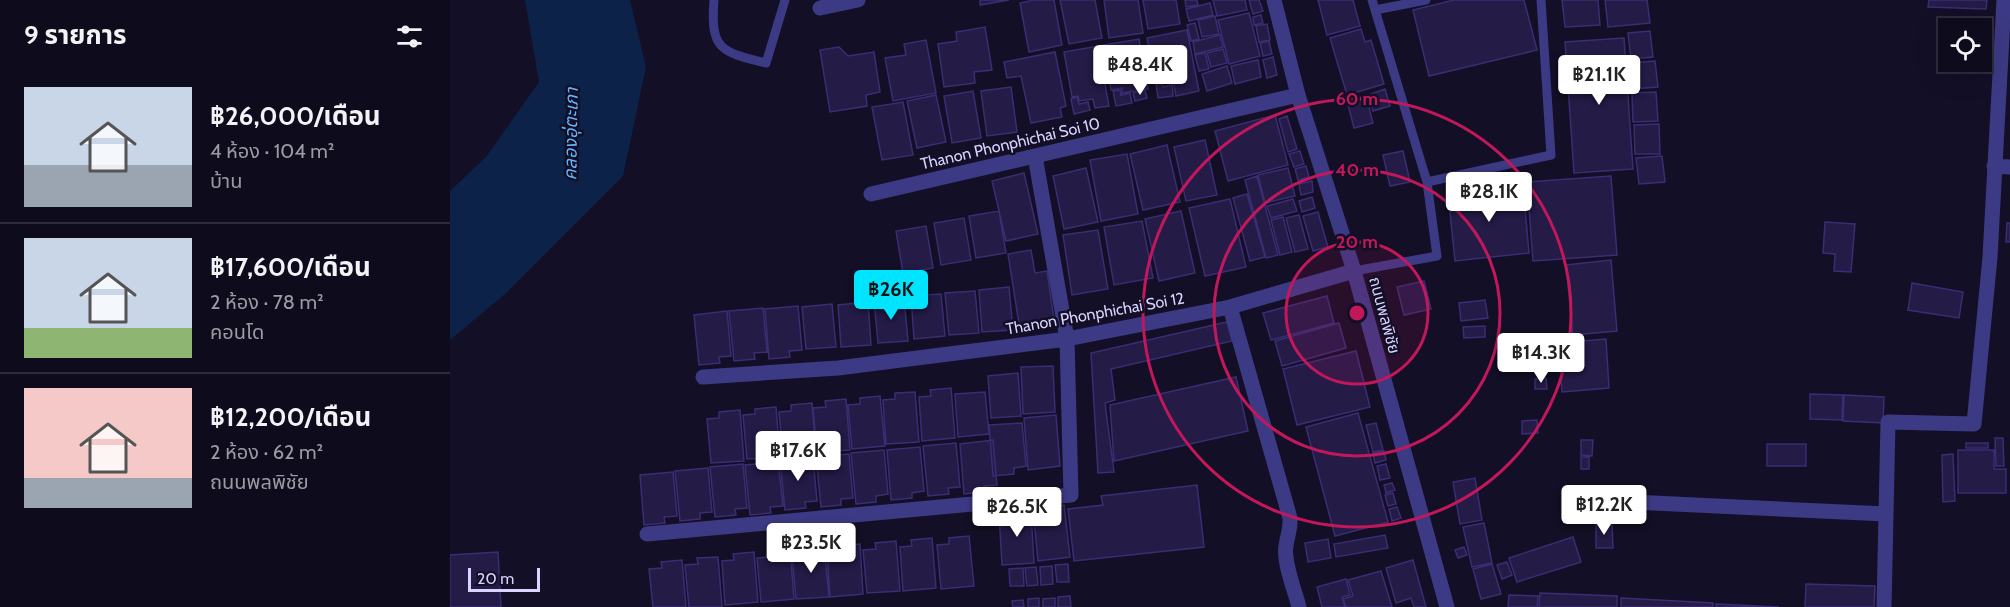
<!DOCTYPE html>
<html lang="th">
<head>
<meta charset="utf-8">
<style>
	:root { --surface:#0e0b1c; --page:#1c1929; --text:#f1f3f6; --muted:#9b9ba3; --line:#2e2b3b; --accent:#00e5ff }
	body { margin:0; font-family:Cabin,"Noto Sans Thai",sans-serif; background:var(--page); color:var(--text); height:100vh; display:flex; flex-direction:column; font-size:22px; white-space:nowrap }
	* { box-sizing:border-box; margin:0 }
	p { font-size:20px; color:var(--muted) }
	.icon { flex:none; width:33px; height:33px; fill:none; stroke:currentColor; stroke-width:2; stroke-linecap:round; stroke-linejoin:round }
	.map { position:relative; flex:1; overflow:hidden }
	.details { display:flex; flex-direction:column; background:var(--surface); width:450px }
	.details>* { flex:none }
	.tools { position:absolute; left:1488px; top:18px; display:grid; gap:12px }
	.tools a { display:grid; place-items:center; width:54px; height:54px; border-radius:0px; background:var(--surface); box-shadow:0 6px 24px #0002,0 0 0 2px var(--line); font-size:30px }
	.scale { position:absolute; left:18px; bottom:15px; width:72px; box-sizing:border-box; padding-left:6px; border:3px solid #d9d4ff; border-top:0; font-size:16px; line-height:21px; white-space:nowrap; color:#d9d4ff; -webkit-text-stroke:4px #130f26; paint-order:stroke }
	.price { position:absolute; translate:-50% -51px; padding:0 14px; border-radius:6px; background:#fff; color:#222; font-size:20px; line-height:39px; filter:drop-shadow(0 2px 3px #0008) }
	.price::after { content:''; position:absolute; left:50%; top:36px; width:18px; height:14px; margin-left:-9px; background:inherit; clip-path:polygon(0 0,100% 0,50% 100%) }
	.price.active { background:var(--accent); color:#111 }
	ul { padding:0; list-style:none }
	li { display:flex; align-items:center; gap:18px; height:150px; padding:0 24px }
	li+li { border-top:2px solid var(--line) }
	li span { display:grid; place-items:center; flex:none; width:168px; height:120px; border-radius:0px; color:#555 }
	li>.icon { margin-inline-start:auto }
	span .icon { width:72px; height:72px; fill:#fffc; stroke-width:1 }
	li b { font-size:26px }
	h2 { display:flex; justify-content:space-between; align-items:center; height:72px; padding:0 24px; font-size:26px }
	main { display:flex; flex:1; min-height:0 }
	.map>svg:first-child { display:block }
	.water { fill:#0c2248 }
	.building { fill:#241b47; stroke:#3b2d73; stroke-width:1.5 }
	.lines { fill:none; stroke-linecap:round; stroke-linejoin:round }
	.service { stroke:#3d3a85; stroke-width:9 }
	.minor { stroke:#3d3a85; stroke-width:15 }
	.tertiary { stroke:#3d3a85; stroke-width:15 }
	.ring { fill:none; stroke:#c2185b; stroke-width:3 }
	.labels { text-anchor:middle; stroke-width:5; stroke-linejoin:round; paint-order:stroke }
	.street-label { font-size:16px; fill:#d9d4ff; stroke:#130f26 }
	.water-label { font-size:18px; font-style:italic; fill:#62b6ff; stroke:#130f26 }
	.centre { fill:#c2185b; stroke:#130f26; stroke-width:3 }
	.ring-label { font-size:18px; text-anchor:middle; font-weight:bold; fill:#c2185b; stroke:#130f26; stroke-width:5; stroke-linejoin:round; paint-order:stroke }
</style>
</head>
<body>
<main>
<section class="details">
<h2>9 รายการ<svg class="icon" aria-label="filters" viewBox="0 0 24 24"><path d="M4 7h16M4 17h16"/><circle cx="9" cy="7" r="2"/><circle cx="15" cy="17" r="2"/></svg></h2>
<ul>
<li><span style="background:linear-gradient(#c9d6e8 65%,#9aa5b1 0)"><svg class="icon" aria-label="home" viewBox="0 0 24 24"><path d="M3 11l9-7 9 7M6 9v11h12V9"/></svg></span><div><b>฿26,000/เดือน</b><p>4 ห้อง · 104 m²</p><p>บ้าน</p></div></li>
<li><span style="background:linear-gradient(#c9d6e8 75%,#8fb573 0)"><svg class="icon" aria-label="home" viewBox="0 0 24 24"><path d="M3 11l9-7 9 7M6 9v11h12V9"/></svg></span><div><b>฿17,600/เดือน</b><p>2 ห้อง · 78 m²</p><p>คอนโด</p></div></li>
<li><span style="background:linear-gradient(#f6c9c9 75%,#9aa5b1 0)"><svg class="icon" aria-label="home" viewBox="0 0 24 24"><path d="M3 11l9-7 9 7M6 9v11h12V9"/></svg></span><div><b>฿12,200/เดือน</b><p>2 ห้อง · 62 m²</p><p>ถนนพลพิชัย</p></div></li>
</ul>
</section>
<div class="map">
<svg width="1560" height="607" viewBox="0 0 1560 607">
	<rect width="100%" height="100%" fill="#130f26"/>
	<path class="water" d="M75 0H180L196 67 173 176 55 294 0 340V191L36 157 89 82Z"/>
	<path class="building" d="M530 0H559L530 5Z
		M580 0H604L612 45 579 52 570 3 580 1Z
		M610 0H645L652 38 619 44Z
		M654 0H688L693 33 659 38Z
		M693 0H726L730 24 698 29Z
		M735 0H747L748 5 736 7Z
		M763 0H795L797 10 767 16Z
		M799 0H809L813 11 803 14Z
		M868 0H903L910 26 877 35Z
		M1004 0H1074L1087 50 979 76 963 10Z
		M1112 0H1148L1150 25 1115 27Z
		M1155 0H1197L1200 23 1158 27Z
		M1479 0H1537L1536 9 1478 7Z
		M760 3 763 15 739 21 736 9Z
		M799 13 810 56 779 64 768 20Z
		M811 15 813 23 804 25 803 17Z
		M765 16 769 34 752 37 748 20Z
		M745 23 749 39 741 41 737 25Z
		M817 24 820 40 809 42 806 26Z
		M535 27 542 70 524 72 525 83 494 87 488 44 507 41 506 32Z
		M911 29 915 42 921 40 934 84 897 95 880 38Z
		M737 30 749 91 726 96 723 79 705 82 697 38Z
		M1200 31 1203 57 1181 59 1178 33Z
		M770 35 773 47 745 54 743 42Z
		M1174 38 1183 169 1124 173 1115 42Z
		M689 39 698 89 672 93V88L661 90 653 45Z
		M476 40 486 93 443 101 435 58 456 55 454 44Z
		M819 41 822 54 813 56 810 43Z
		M648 46 659 106 645 108 643 99 629 101 628 96 622 97 614 52Z
		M389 47 398 56 424 52 430 92 416 95 417 106 380 112 370 50Z
		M773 49 777 63 761 67 757 53Z
		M605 52 616 106 610 108 612 117 581 123 571 76 557 78 554 62Z
		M755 53 759 69 749 71 745 55Z
		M823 57 827 75 817 78 813 60Z
		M808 60 811 77 785 84 781 66Z
		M1205 61 1208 87 1182 89 1180 63Z
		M777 66 782 83 757 91 752 74Z
		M712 82 713 87 722 85 723 96 708 98 706 83Z
		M561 87 567 132 537 136 531 91Z
		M935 89 940 106 923 111 918 95Z
		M670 90 671 95 680 93 682 103 666 106 663 91Z
		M695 90 697 98 685 101 683 93Z
		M523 91 531 138 502 143 494 96Z
		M1206 92 1208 121 1183 122 1182 93Z
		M486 95 496 142 467 148 457 101Z
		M916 96 923 123 904 128 897 101Z
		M627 97 629 104 638 102 640 110 624 114 621 99Z
		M453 102 463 155 432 160 422 107Z
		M825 115 838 165 778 181 765 131Z
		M837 116 847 149 838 152 829 119Z
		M1209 124 1210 154H1185L1184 125Z
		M755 140 767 195 736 201 724 147Z
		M717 145 730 202 693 210 680 154Z
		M850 151 854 164 844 167 839 154Z
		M953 151 960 182 940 186 933 155Z
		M677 154 688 214 651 221 640 160Z
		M1212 156 1215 182 1189 184 1186 158Z
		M856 166 859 177 848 180 845 169Z
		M636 168 648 222 614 229 603 176Z
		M838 168 845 196 815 203 808 175Z
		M574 173 588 234 556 241 542 181Z
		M807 176 828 255 816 258 795 180Z
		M1161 176 1167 255 1083 261 1077 182Z
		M862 181 863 192 851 195 849 184Z
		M1073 186 1079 253 1005 261 998 193Z
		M797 194 815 257 800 261 783 198Z
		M862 197 865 208 852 212 849 201Z
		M780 199 796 267 755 276 739 208Z
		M843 199 847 211 821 218 817 206Z
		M549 211 556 253 526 258 519 216Z
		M731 211 745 273 709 281 695 219Z
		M868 212 878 247 863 251 853 216Z
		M849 215 858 249 845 252 836 218Z
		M833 217 842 252 830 255 821 220Z
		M514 218 521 260 491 265 484 223Z
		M692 221 703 278 664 285 654 227Z
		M1375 222 1405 224 1401 272 1384 271 1385 254 1373 253Z
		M1557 223H1560V242H1556Z
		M476 226 483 268 453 273 446 231Z
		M648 230 658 289 622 295 613 235Z
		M581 250 585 273 597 271 604 320 569 324 558 254Z
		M1161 260 1167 331 1123 335 1116 265Z
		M974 281 981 309 954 315 947 287Z
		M1462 283 1513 292 1509 318 1458 310Z
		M559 287 563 330 532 332 529 290Z
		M525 291 529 333 499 335 495 293Z
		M491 294 495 336 464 339 461 296Z
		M877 296 884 323 821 340 813 313Z
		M454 298 458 341 428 343 424 301Z
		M1035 300 1038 318 1011 321 1009 303Z
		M418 302 421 345 391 347 388 305Z
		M382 304 386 347 356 349 352 307Z
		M348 306 352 350 339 351 340 357 319 359 315 309Z
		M313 308 317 352 304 353 305 359 284 361 279 311Z
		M277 311 281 356 269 357 270 363 249 365 244 315Z
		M777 322 782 341 661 369 665 400 655 403 664 472 648 473 641 353Z
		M889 323 896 348 832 366 825 341Z
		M1035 326V337L1014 338 1013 327Z
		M1156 339 1159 388 1112 392 1108 343Z
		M906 351 920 407 847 425 833 369Z
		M603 366 605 412 573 414 571 367Z
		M568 373 571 416 541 418 538 376Z
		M786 377 798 431 664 461 660 405Z
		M1096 378 1097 389H1085V379Z
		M501 388 505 438 472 441 469 397 481 396 480 390Z
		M465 392 469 442 436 444 433 400 445 399V393Z
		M535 392 539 434 508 437 505 394Z
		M1360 394 1393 395 1392 420 1360 419Z
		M1394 395 1434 397 1433 423 1393 421Z
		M430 396 435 446 402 449 398 405 410 404V398Z
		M396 399 400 450 367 452 363 408 376 407 375 401Z
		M362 403 366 453 333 456 329 412 341 411V405Z
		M326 407 330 457 297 459 293 415 305 414V409Z
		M290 410 294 461 261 463 257 419 269 418V412Z
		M908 413 938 522 885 536 856 427Z
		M606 415 610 466 578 470 574 418Z
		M1087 420 1088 433 1072 434V421Z
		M572 423 576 466 564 468V474L543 476 539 425Z
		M926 423 933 450 923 452 916 425Z
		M1545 438H1553L1554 466H1546Z
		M543 440 547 485 534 486 535 492 514 494 510 444Z
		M1131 440H1143L1142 456 1131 455Z
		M506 443 510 487 498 488 499 494 478 496 473 446Z
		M1516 443H1538V448H1516Z
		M1317 444H1356V466H1317Z
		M470 447 474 491 462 493V498L441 500 437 450Z
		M434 450 438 494 426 496V502L406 504 401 453Z
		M1508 450H1544V469H1556V493H1508Z
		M934 451 936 460 925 463 923 453Z
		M399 454 403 498 391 499V505L371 507 366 457Z
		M1503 454 1505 501 1493 502 1492 455Z
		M363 457 367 501 355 502 356 508 335 510 330 460Z
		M1131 457H1139V469H1131Z
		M328 462 333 506 320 507 321 513 300 515 295 465Z
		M293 464 297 508 285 509 286 515 265 517 260 467Z
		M936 464 940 478 930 480 927 466Z
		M258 468 262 512 250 513V519L230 521 225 471Z
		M223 472 227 516 214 517 215 523 194 525 190 475Z
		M1025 478 1032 520 1010 524 1003 482Z
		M942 483 945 490 936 493 934 485Z
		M747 485 754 547 624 561 618 509 653 505 651 496Z
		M943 493 946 504 938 506 935 495Z
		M1144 499H1159V521H1144Z
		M614 505 620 557 588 561 583 509Z
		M947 507 951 518 942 521 939 509Z
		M581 511 584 563 552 565 549 514Z
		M1034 523 1042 563 1022 567 1013 527Z
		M1162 523 1163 548H1146V524Z
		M935 535 938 548 886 557 884 544Z
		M519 536 524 586 491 589 487 545 499 544V538Z
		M1123 537 1131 562 1067 582 1059 558Z
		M482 538 486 588 453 591 450 547 462 546 461 540Z
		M878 539 881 558 858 562 855 543Z
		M446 541 450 591 417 593 413 550 426 549 425 543Z
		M410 544 413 594 380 597 377 552H389V546Z
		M374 547 379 597 346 599 342 555 354 554V549Z
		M1014 547 1017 555 1008 558 1005 550Z
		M340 549 344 599 311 602 307 558 319 557V551Z
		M48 552 51 607H0V555Z
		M304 552 308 602 275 605 272 561 284 560 283 554Z
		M268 557 272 607H239L235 565 248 564 247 558Z
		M232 560 236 607H203L199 569 212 568 211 562Z
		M963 560 976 607H964L961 598 946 603 936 568Z
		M1057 562 1062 575 1052 579 1047 565Z
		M618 564 619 582H607L605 565Z
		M1042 564 1051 594 1031 599 1023 569Z
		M602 566 603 584 591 585 590 567Z
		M586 567 588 585 577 586 575 568Z
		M573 568 574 586H560L559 569Z
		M931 571 942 607H896L893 599 903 596 898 580Z
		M896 579 900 595 892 597 895 607H872L867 587Z
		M1356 584 1425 586 1424 607H1355Z
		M1090 593 1167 596V607H1089Z
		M1059 595 1088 596 1087 607H1058Z
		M620 596 621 607H608V597Z
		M589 598V607H578V599Z
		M605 598V607H593V599Z
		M1171 598 1263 603V607H1171Z
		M573 600 574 607H563L562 601Z
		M1266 604 1329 607H1266Z"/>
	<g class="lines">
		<path class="service" d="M264 0C260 50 271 52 316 63L335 0
			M925 10 976 0
			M977 182 1101 155 1091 0
			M904 271 987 256 977 182 922 0"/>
		<path class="minor" d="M370 8 408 0
			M1544 166 1560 167
			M421 194 848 95
			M780 307 840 518C841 529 837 536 836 546 833 562 845 591 849 607
			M253 377 388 368 617 339 780 307 904 271
			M1161 501 1436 514
			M197 534 621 495 617 339 585 156
			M1434 607 1438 422 1524 424 1540 257 1554 0"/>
		<path class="tertiary" d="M824 0 848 95 904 271 997 607"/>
	</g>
	<circle cx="907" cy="313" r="71" fill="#c2185b" fill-opacity=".12"/>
	<g class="ring">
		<circle cx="907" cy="313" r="71"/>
		<circle cx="907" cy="313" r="143"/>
		<circle cx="907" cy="313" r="214"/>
	</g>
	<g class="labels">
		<g class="street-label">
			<text transform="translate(560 143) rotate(-13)" y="6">Thanon Phonphichai Soi 10</text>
			<text transform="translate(645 313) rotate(-10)" y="6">Thanon Phonphichai Soi 12</text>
			<text transform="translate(935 315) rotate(75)" y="6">ถนนพลพิชัย</text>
		</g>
		<g class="water-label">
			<text transform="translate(121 134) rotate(-89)" y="6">คลองอุ่ตะเภา</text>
		</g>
	</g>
	<circle cx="907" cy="313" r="9" class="centre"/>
	<g class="ring-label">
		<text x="907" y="105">60 m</text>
		<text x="907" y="176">40 m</text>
		<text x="907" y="248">20 m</text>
	</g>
</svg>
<div class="tools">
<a><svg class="icon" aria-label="locate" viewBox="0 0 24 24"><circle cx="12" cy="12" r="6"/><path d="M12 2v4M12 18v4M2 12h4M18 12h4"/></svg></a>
</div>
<div class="scale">20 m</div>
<b class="price" style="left:690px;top:96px">฿48.4K</b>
<b class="price" style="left:1149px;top:106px">฿21.1K</b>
<b class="price" style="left:1039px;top:223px">฿28.1K</b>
<b class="price active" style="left:441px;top:321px">฿26K</b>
<b class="price" style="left:1091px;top:384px">฿14.3K</b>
<b class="price" style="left:348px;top:482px">฿17.6K</b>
<b class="price" style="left:1154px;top:536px">฿12.2K</b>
<b class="price" style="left:567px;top:538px">฿26.5K</b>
<b class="price" style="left:361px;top:574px">฿23.5K</b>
</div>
</main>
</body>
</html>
